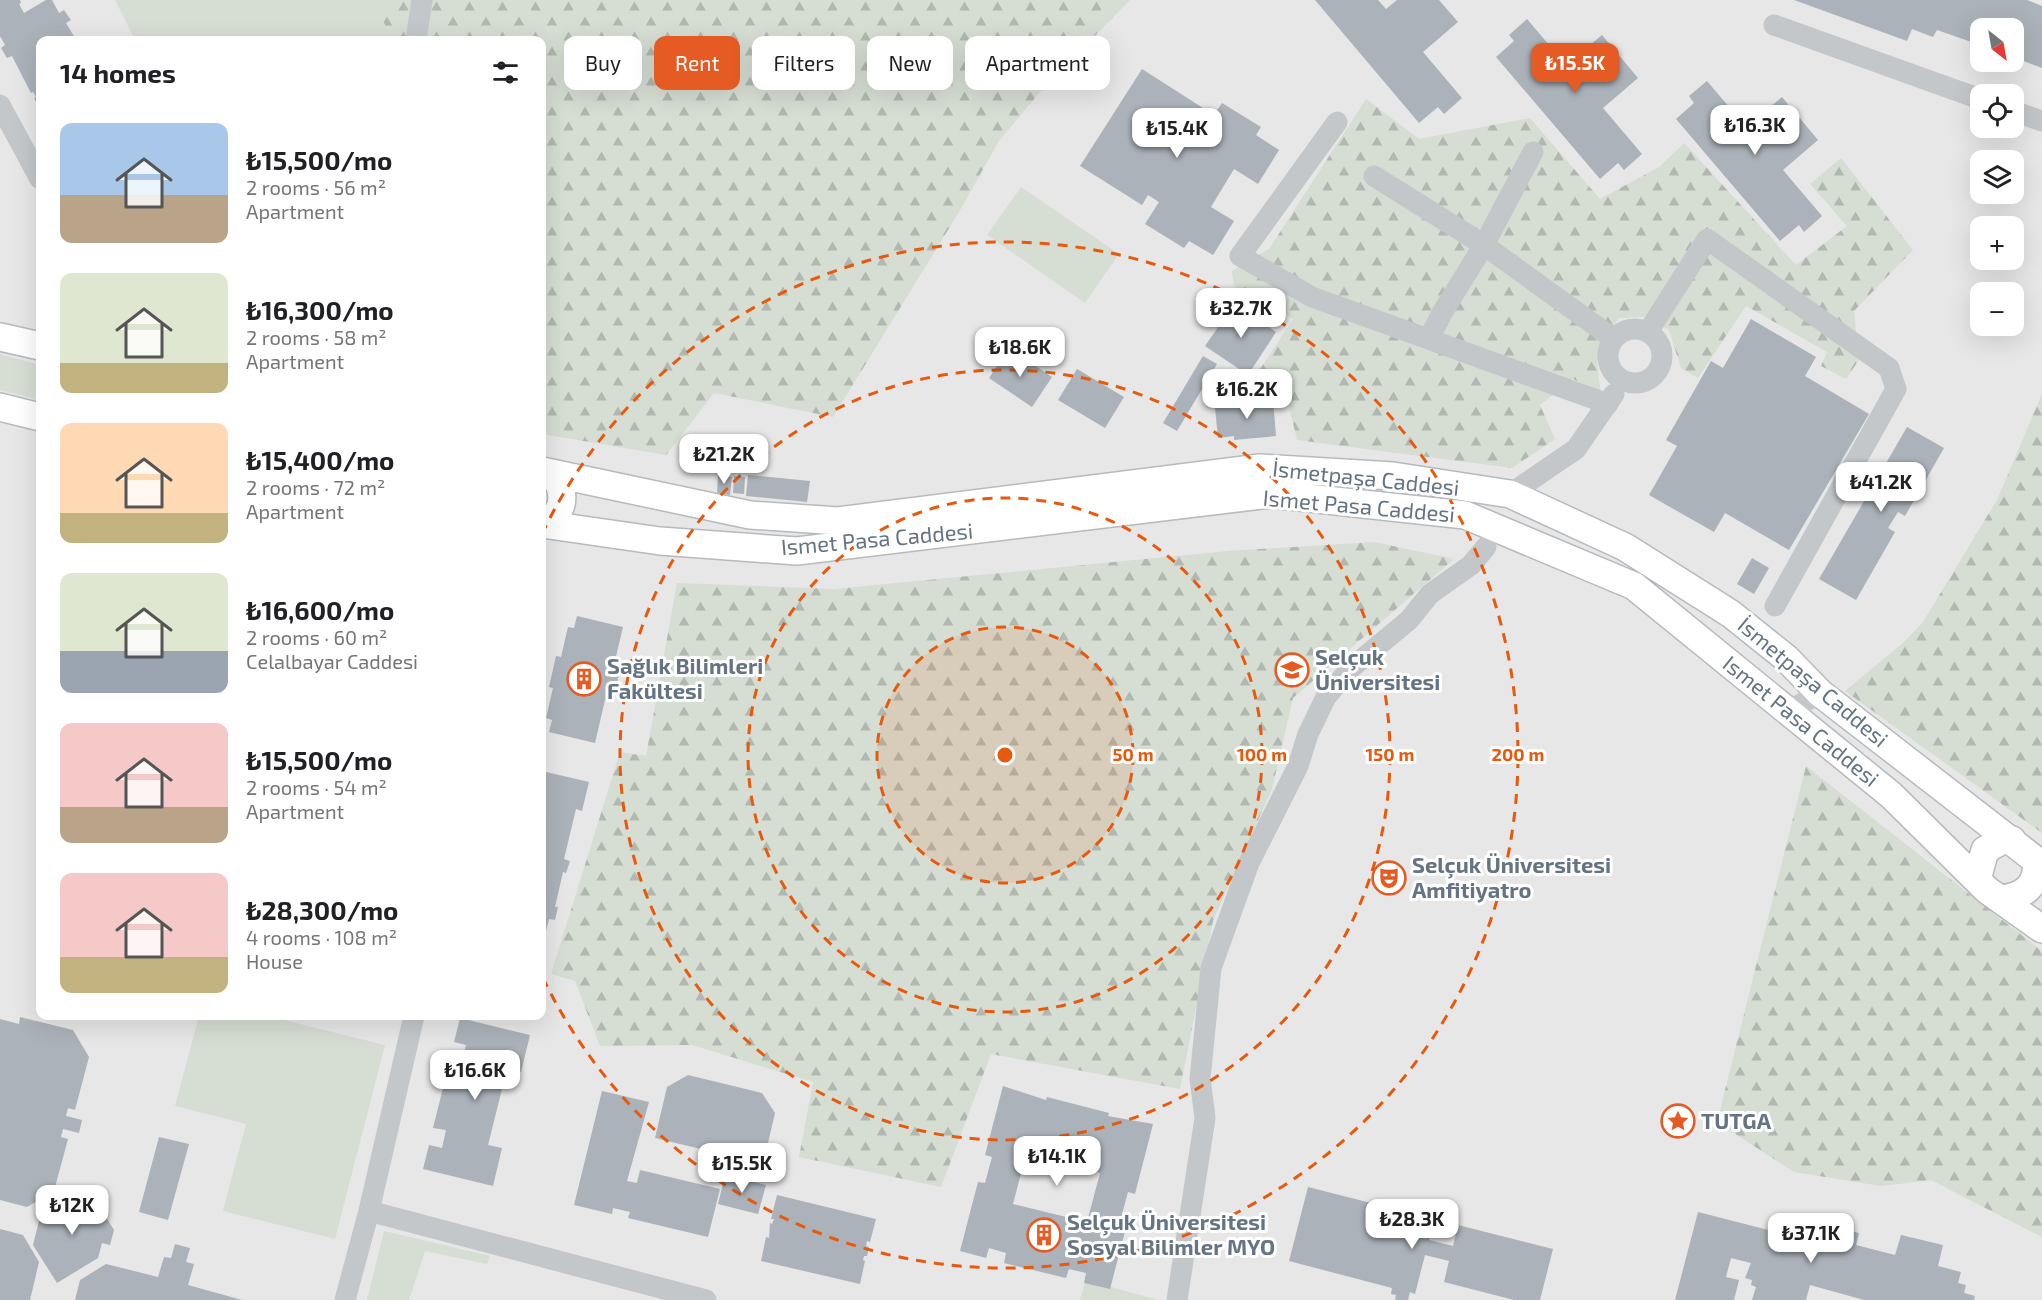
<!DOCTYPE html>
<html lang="en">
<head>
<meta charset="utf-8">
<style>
	:root { --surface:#fff; --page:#f2f2f2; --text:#202124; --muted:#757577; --accent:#e55b23 }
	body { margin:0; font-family:"Exo 2",sans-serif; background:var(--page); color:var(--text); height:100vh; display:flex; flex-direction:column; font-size:22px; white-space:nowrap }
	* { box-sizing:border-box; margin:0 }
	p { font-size:20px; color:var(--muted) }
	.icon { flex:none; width:33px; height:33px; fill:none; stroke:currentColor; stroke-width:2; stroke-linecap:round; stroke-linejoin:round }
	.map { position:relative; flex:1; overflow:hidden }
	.panel { position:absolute; left:36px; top:36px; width:510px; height:984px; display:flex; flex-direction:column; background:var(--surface); border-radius:12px; box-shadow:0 6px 24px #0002 }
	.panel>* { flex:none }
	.top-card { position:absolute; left:564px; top:36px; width:570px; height:54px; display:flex; gap:12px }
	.needle { width:39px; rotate:149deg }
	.tools { position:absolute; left:1970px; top:18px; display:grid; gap:12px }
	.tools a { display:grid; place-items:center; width:54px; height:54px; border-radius:12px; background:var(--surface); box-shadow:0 6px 24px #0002; font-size:30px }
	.price { position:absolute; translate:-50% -51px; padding:0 14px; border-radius:12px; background:#fff; color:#222; font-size:20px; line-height:39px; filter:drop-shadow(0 2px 3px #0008) }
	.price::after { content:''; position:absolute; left:50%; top:36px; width:18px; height:14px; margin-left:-9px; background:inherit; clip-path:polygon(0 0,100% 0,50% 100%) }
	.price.active { background:var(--accent); color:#fff }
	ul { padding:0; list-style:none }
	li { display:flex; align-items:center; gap:18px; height:150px; padding:0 24px }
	li span { display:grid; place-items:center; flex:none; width:168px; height:120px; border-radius:12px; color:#555 }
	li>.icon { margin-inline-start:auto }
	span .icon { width:72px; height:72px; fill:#fffc; stroke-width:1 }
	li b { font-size:26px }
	h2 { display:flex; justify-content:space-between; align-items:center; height:72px; padding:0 24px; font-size:26px }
	.tag { padding:0 21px; border-radius:12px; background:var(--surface); box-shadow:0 6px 24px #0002; font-size:21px; line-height:54px }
	.tag.active { background:var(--accent); color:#fff }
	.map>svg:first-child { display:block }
	.built { fill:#e6e7e6; fill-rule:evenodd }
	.green { fill:#d6ddd3 }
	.forest { fill:url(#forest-firs) }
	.building { fill:#abb2b9; fill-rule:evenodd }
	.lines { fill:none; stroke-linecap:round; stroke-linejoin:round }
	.major-casing { stroke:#b6babe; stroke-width:30 }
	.minor { stroke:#c3c7ca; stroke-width:21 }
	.major { stroke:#fff; stroke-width:27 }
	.ring { fill:none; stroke:#e8590c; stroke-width:3; stroke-dasharray:10 8 }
	.labels { text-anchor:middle; stroke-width:6; stroke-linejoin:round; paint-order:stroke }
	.street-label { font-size:22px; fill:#647484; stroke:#fff }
	.poi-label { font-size:22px; font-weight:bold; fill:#647484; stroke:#fff; text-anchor:start }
	.centre { fill:#e8590c; stroke:#fff; stroke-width:3 }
	.ring-label { font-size:18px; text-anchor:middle; font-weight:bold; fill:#e8590c; stroke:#fff; stroke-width:6; stroke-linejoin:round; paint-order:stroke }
</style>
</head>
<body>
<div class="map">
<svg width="2042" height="1300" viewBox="0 0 2042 1300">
	<defs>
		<pattern id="forest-firs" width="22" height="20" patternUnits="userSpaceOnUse" patternTransform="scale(1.5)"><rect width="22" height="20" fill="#d6ddd3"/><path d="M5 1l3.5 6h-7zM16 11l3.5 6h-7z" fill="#b1b8b1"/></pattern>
	</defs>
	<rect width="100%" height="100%" fill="#f6f6f2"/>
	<path class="built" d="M0 0H2042V1300H0ZM1980 28H2013V62H1980ZM40 40H542V1016H40ZM1980 94H2013V128H1980ZM1980 160H2013V194H1980ZM1980 226H2013V260H1980ZM1980 292H2013V326H1980Z"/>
	<path class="green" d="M115 0H370L394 40H135Z
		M1021 187 1119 254 1085 303 987 235Z
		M0 354 40 365V400L0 390Z
		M199 1016H268L385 1045 335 1239 223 1211 246 1124 175 1106Z
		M384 1231 490 1256 487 1264 425 1251 409 1300H367Z
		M1086 1280 1158 1300H1080Z"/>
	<path class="forest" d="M370 0H1130L1040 92 999 141 959 212 833 417 714 393 666 455 542 434V40H394Z
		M1366 99 1419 139 1530 118 1600 199 1659 167 1684 143 1796 265 1847 226 1810 184 1841 158 1913 250 1854 311 1859 360 1846 379 1821 366 1827 352 1746 306 1698 378 1681 368 1669 330 1643 317 1619 318C1595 351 1595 352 1601 393L1573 379 1540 405 1555 439 1512 468 1297 440 1284 385 1257 374 1293 319 1234 286 1232 271 1269 249Z
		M2042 394V833L1845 691 1904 642 1923 622 1997 500Z
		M1374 542 1454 559 1293 698 1272 789 1213 921 1180 1089 991 1054 941 1187 799 1157 813 1082 692 1045 600 1046 575 981 551 974 620 752 646 756 677 583 834 589 1228 551Z
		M1806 766 2042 951V1237L1931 1180 1881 1186 1794 1172 1717 1122Z"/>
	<path class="building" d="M0 0H20L21 3 19 4 24 13 46 0H52L59 13 64 10 71 20 66 23 75 38 40 40V109L34 98 36 97 33 92 31 93 12 56 7 58 1 48 5 45 0 36Z
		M1315 0H1378L1386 9 1397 0H1439L1458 22 1423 52 1462 98 1444 114 1438 107 1419 123Z
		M1794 0H2027L2042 6V68L2013 57V28H1980V45L1937 30 1933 37 1912 29 1907 41Z
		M1527 19 1566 65 1602 35 1638 78 1603 108 1642 154 1624 170 1618 163 1600 179 1496 57 1514 41 1509 35Z
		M1142 69 1203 108 1197 118 1208 124 1222 103 1261 127 1256 135 1279 150 1258 184 1234 169 1211 207 1234 221 1213 255 1189 241 1184 248 1145 224 1159 202 1148 195 1142 205 1080 166Z
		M1707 81 1746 127 1782 97 1818 140 1783 170 1822 216 1804 232 1799 225 1780 241 1676 119 1694 103 1689 96Z
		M1234 304 1276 332 1248 375 1205 346Z
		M1751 319 1816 357 1805 376 1869 414 1789 550 1725 513 1714 532 1649 495 1677 446 1666 440 1711 361 1723 368Z
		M1009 348 1052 377 1032 407 989 378Z
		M1203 356 1217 364 1177 431 1163 423Z
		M1077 369 1124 397 1105 428 1058 400Z
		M1273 399 1276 436 1234 440V436L1218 438 1215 408 1231 407V403Z
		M1907 427 1944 448 1905 516 1898 512 1888 528 1895 532 1856 600 1819 579Z
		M748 475 810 481 807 502 746 496Z
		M718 476 732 477 730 495 717 494Z
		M734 476 745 477 744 494 733 493Z
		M1752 558 1769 568 1754 594 1737 584Z
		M577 616 623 627 613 669 620 671 612 702 605 700 595 743 549 732 552 720 546 718 553 688 549 687 556 656 561 657 568 627 574 628Z
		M542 771 589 782 582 811 576 809 564 859 570 861 566 873 563 872 555 907H558L555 920 549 919 542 947Z
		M20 1017 73 1030 89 1057 75 1110 68 1108 66 1116 82 1120 79 1133 63 1129 61 1137 68 1139 54 1191 27 1207 0 1200V1019L19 1024Z
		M460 1018 530 1035 521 1072 507 1069 488 1145 502 1148 493 1186 423 1169 429 1145 442 1148 446 1130 433 1128 450 1060 462 1063 466 1045 454 1042Z
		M688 1075 762 1093 775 1113 763 1164 655 1138 667 1087Z
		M1003 1086 1046 1100 1047 1097 1109 1113 1108 1116 1153 1124 1135 1194 1128 1192 1121 1218 1128 1220 1110 1289 1084 1283 1086 1273 1069 1269 1066 1278 1004 1263 1006 1253 989 1248 986 1258 960 1251 978 1182 985 1183 992 1157 985 1155ZM1026 1154 1100 1173 1087 1222 1013 1204Z
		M602 1091 649 1102 627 1181 637 1183 640 1170 720 1189 708 1237 628 1218 630 1212 613 1208 612 1214 574 1205Z
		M159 1137 189 1144 168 1220 139 1212Z
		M725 1175 766 1185 758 1214 718 1204Z
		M1308 1187 1434 1219 1429 1240 1453 1246 1458 1225 1553 1249 1540 1300H1514L1444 1282 1449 1261 1425 1255 1415 1294 1410 1292 1408 1300H1395L1396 1295 1391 1294 1392 1288 1289 1261Z
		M777 1195 876 1219 870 1242 867 1241 866 1246 869 1247 867 1256H864L863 1260 865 1261 860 1284 761 1261 766 1237 769 1238 770 1223 772 1224 774 1219H771Z
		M80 1196 95 1199 114 1230 110 1245 102 1243 98 1258 57 1283 33 1245 41 1213 63 1200 78 1204Z
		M1698 1212 1788 1235 1793 1216 1859 1233 1856 1245 1895 1255 1901 1235 1943 1245 1938 1266 1961 1272 1958 1283 1966 1285 1964 1293 1975 1296 1974 1300H1864L1810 1285 1806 1300H1752L1756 1287 1751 1285 1752 1280 1745 1278 1751 1263 1731 1258 1726 1277 1739 1280 1734 1300H1675Z
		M0 1229 23 1235 39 1262 30 1300H0Z
		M175 1244 190 1248 186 1262 194 1264 188 1285 242 1300H75L80 1280 106 1264 158 1277 164 1257 171 1258Z"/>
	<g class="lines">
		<defs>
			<path id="major" d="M0 337 40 346
				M0 407 40 417
				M542 471 750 515 838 521 1260 468 1393 476 1510 494 1625 547 1731 614 1786 658 1820 693 2042 865
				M542 471C568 478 569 516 542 523
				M542 524 660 541 797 551 1270 494 1465 515 1634 586 1891 795 1987 890 2042 929
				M1977 880 1985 850 2003 840H2012
				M2000 899C2025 897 2039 884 2036 860"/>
		</defs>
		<use href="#major" class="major-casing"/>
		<path class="minor" d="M1774 25 1980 99
			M416 40 422 0
			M0 105 40 179
			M2013 111 2042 121
			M1337 122 1240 256 1312 297 1608 404
			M1374 176 1484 245 1614 339
			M1608 356a27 27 0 1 1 54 0a27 27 0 1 1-54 0Z
			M1648 332 1707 239 1889 368 1896 389 1775 606
			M1429 339 1442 313 1484 245 1533 152
			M1510 494 1576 449 1614 394
			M1787 712 1820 693
			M369 1211 706 1300
			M345 1300 369 1211 414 1016
			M1177 1300 1205 1118 1200 1079 1211 968 1249 863 1298 766 1308 734 1326 697 1350 669 1409 620 1430 594 1471 565 1486 547"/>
		<use href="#major" class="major"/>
	</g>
	<circle cx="1005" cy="755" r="128" fill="#e8590c" fill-opacity=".12"/>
	<g class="ring">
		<circle cx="1005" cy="755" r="128"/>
		<circle cx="1005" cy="755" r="257"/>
		<circle cx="1005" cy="755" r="385"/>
		<path d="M542 534A513 513 0 1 1 542 976"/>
	</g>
	<defs>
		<symbol id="university-ring" viewBox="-11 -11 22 22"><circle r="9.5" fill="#fff" stroke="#e55b23" stroke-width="1.5"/><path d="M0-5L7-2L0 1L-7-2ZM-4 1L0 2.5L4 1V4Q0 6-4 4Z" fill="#e55b23"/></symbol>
		<symbol id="building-ring" viewBox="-11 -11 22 22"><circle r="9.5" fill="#fff" stroke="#e55b23" stroke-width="1.5"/><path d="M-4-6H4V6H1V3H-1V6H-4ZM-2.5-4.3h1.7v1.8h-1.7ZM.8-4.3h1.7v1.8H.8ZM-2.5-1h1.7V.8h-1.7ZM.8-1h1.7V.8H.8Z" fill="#e55b23"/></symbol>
		<symbol id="theatre-ring" viewBox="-11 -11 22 22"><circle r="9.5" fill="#fff" stroke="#e55b23" stroke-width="1.5"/><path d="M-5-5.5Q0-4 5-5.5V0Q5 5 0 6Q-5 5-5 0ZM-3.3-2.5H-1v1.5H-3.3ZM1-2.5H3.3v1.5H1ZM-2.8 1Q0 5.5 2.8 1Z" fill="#e55b23"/></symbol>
		<symbol id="sight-ring" viewBox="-11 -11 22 22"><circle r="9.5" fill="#fff" stroke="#e55b23" stroke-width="1.5"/><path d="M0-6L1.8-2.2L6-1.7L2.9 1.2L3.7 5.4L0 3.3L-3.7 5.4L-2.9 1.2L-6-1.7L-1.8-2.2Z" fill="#e55b23"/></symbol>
	</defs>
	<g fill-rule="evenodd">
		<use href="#university-ring" x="1273" y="651" width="38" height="38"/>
		<use href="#building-ring" x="565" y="660" width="38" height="38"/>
		<use href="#theatre-ring" x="1370" y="859" width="38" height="38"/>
		<use href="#sight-ring" x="1659" y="1102" width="38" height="38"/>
		<use href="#building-ring" x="1025" y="1216" width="38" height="38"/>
	</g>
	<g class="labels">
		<g class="street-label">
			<text transform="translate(1366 478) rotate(6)" y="8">İsmetpaşa Caddesi</text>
			<text transform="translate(1359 506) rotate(5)" y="8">Ismet Pasa Caddesi</text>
			<text transform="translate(877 539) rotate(-5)" y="8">Ismet Pasa Caddesi</text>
			<text transform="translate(1813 682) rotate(40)" y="8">İsmetpaşa Caddesi</text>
			<text transform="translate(1801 721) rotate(39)" y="8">Ismet Pasa Caddesi</text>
		</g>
		<g class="poi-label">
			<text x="1315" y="665">Selçuk<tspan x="1315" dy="25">Üniversitesi</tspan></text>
			<text x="607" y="674">Sağlık Bilimleri<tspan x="607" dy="25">Fakültesi</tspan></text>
			<text x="1412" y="873">Selçuk Üniversitesi<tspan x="1412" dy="25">Amfitiyatro</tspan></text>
			<text x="1701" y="1129">TUTGA</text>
			<text x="1067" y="1230">Selçuk Üniversitesi<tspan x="1067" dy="25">Sosyal Bilimler MYO</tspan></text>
		</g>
	</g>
	<circle cx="1005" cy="755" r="9" class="centre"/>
	<g class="ring-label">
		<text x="1133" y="761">50 m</text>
		<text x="1262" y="761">100 m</text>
		<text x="1390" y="761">150 m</text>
		<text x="1518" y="761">200 m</text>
	</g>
</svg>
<div class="tools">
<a><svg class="needle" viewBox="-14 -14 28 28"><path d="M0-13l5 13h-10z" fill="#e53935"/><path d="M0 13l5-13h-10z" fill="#757577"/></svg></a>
<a><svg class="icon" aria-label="locate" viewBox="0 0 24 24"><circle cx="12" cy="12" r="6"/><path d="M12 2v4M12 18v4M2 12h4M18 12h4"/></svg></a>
<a><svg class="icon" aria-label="layers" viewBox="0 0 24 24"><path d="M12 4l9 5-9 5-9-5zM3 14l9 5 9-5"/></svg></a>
<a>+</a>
<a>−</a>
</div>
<b class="price active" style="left:1575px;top:94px">₺15.5K</b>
<b class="price" style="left:1755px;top:156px">₺16.3K</b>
<b class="price" style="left:1177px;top:159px">₺15.4K</b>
<b class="price" style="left:1241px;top:339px">₺32.7K</b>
<b class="price" style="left:1020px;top:378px">₺18.6K</b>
<b class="price" style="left:1247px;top:420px">₺16.2K</b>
<b class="price" style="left:724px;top:485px">₺21.2K</b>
<b class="price" style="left:1881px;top:513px">₺41.2K</b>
<b class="price" style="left:475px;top:1101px">₺16.6K</b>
<b class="price" style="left:1057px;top:1187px">₺14.1K</b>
<b class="price" style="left:742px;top:1194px">₺15.5K</b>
<b class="price" style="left:72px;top:1236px">₺12K</b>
<b class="price" style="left:1412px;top:1250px">₺28.3K</b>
<b class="price" style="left:1811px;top:1264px">₺37.1K</b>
<div class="top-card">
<a class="tag">Buy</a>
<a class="tag active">Rent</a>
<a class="tag">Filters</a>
<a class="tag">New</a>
<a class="tag">Apartment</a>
</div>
<section class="panel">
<h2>14 homes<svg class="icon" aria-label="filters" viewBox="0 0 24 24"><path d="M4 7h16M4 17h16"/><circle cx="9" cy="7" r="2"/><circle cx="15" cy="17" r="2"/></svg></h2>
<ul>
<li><span style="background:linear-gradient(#a9c7e8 60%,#b9a48a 0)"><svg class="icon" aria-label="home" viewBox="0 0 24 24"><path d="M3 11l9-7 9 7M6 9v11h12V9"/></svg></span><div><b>₺15,500/mo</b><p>2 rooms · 56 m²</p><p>Apartment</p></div></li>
<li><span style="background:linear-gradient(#dfe7d0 75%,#c2b280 0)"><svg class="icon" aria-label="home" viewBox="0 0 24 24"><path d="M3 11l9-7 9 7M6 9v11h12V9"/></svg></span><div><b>₺16,300/mo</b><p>2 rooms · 58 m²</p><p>Apartment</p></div></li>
<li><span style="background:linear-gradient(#ffd9b3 75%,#c2b280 0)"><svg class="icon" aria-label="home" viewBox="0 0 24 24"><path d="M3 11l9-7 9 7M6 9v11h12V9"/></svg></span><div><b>₺15,400/mo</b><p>2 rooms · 72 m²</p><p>Apartment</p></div></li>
<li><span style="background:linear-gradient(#dfe7d0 65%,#9aa5b1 0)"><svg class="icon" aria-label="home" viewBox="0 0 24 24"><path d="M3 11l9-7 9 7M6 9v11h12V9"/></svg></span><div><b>₺16,600/mo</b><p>2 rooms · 60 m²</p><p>Celalbayar Caddesi</p></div></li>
<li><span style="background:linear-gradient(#f6c9c9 70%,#b9a48a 0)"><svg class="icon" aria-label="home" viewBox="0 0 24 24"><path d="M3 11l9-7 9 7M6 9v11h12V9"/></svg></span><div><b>₺15,500/mo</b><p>2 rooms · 54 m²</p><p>Apartment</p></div></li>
<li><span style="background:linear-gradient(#f6c9c9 70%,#c2b280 0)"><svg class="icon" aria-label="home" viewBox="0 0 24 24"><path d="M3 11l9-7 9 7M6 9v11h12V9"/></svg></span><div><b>₺28,300/mo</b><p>4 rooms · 108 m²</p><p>House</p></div></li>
</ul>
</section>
</div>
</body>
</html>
